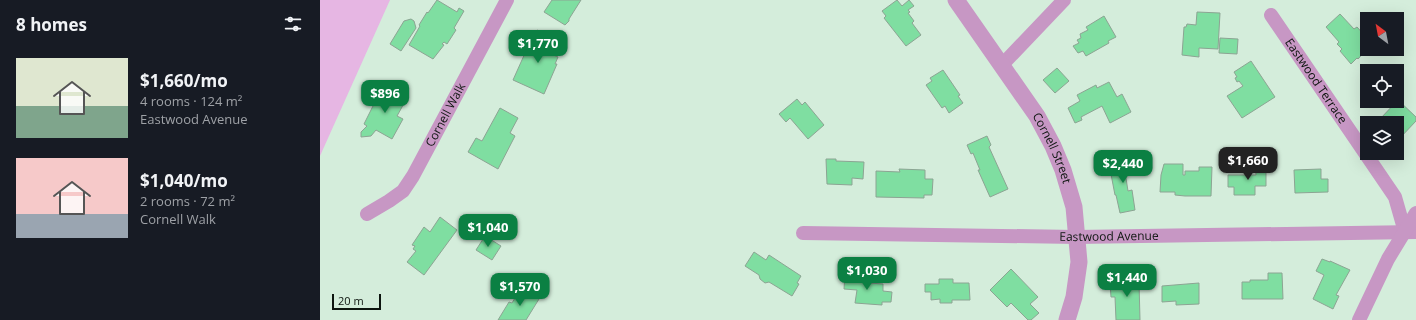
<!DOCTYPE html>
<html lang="en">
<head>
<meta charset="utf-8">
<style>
	:root { --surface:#171b24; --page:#20242c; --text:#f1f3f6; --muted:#9ea1a6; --accent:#0b8043 }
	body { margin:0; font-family:"Open Sans",sans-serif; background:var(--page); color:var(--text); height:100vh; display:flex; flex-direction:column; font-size:15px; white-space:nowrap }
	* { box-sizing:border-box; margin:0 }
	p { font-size:13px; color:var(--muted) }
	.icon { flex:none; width:22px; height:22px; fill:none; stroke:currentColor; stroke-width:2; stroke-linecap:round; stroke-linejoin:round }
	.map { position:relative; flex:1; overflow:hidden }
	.sheet { display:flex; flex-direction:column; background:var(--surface); width:320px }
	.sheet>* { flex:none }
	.needle { width:26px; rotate:328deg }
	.tools { position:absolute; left:1040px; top:12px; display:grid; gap:8px }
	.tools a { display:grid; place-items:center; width:44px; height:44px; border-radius:0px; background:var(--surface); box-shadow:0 4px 16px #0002; font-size:20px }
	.scale { position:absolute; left:12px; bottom:10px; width:49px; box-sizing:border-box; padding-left:4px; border:2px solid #0d150f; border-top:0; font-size:11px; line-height:14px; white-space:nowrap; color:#0d150f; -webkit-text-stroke:3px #d4eddb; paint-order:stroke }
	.price { position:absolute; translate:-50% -34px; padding:0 9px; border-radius:8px; background:var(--accent); color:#fff; font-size:13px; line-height:26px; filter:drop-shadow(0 1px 2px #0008) }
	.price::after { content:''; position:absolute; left:50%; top:24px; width:12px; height:9px; margin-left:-6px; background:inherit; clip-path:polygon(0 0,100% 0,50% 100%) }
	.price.current { background:#222; color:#fff }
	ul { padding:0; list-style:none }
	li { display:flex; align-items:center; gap:12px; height:100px; padding:0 16px }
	li span { display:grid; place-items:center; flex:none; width:112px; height:80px; border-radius:0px; color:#555 }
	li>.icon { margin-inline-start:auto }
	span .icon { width:48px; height:48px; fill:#fffc; stroke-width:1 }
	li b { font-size:17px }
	h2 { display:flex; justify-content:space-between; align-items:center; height:48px; padding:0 16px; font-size:17px }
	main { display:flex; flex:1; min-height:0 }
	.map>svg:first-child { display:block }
	.green { fill:#e6b6e3 }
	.building { fill:#7fdea1; stroke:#8ca493 }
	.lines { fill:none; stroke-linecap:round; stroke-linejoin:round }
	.minor { stroke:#c797c4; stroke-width:14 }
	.tertiary { stroke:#c797c4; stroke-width:17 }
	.labels { text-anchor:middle; stroke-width:4; stroke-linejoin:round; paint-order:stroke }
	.street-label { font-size:12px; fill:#0d150f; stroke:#d4eddb }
</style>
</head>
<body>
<main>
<section class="sheet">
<h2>8 homes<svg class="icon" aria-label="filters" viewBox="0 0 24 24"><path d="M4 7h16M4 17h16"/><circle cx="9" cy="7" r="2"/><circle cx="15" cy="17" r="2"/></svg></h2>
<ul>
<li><span style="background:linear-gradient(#dfe7d0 60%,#7fa58c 0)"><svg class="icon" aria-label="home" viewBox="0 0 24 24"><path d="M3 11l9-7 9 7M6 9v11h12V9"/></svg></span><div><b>$1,660/mo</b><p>4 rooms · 124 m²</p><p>Eastwood Avenue</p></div></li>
<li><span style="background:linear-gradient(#f6c9c9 70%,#9aa5b1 0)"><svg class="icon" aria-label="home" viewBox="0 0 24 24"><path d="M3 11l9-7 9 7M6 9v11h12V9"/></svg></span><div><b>$1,040/mo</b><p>2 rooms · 72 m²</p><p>Cornell Walk</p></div></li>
</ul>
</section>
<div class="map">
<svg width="1096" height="320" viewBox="0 0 1096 320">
	<rect width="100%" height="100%" fill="#d4eddb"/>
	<path class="green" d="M0 0H70L0 156Z"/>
	<path class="building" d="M117 0 137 12 139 8 144 11 134 28 136 30 127 44 124 42 122 44 124 45 113 59 89 45 100 26 99 25 107 12 108 13Z
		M232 0H261L249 19V21L245 25 224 12Z
		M577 0 582 6 589 0 594 6 588 10 590 12 588 13 594 21 592 23 601 35 586 46 564 18 566 16 562 11Z
		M877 12 900 13 898 49 879 48V57L862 55 864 27H866L867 24 876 25Z
		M1020 14 1034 29 1037 27 1047 38V49L1038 59 1037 58 1031 64 1020 51 1022 49 1017 44 1019 42 1006 27Z
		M784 16 796 37 788 41 789 43 766 56 763 51 758 53 753 46 759 43 757 40 761 38 760 34 768 30 766 27Z
		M91 19 94 21 96 28 81 51 70 44 84 21Z
		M217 30 237 39 231 54 238 57 235 64H237L224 94 193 80 206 51 208 52Z
		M900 38 918 39 917 54 899 53Z
		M931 61 955 97 922 118 907 96 923 86 919 81 917 82 915 78 917 77 914 72Z
		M737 68 749 81 735 93 723 80Z
		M623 70 640 95 638 96 643 103 629 113 625 106 622 108 606 85 612 81 610 78Z
		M789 82 797 97 802 94 811 112 790 123 782 106 761 117 762 120 755 123 748 108 760 101 757 95 776 85 777 88Z
		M63 86 87 98 77 116 83 119 72 139 56 130 51 136 41 137V132L47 126 44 124Z
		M477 99 482 105 485 102 504 125 488 139 470 118 466 122 459 114Z
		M1078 100 1096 117V121L1079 139 1077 137V123H1063L1060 119Z
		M180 108 198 118 190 133 195 136 178 169 148 152 156 138 162 141Z
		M667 136 671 145 669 147 688 189 670 197 658 170H660L653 153 651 154 647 145Z
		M813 158 815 170 805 172 808 191 812 190 815 210 800 213 796 195H795L790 169H792L791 162Z
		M506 159H516V161L544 162 543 179 532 178V185L507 184Z
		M844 164H863V175H865V171H879V167H892L891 196H865L855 195V192H840L841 175Z
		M935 164H946V186H935V195H914V187H908V175H936Z
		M579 169 605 170V179H613L612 195H604V198L556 197V171L580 172Z
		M1001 169V179H1008V192L975 193 974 170Z
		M120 217 137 230 104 275 87 262 96 251 93 249 95 246 92 245 104 227 110 232Z
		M165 236 181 246 172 260 156 250Z
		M434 252 446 260 449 255 481 276 477 283 479 284 472 296 449 282 445 283 440 279 439 275 425 266Z
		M1002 259 1010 262V261L1030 270 1016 295 1019 296 1013 309 993 299 1004 275 996 271Z
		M691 269 718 297 710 304 719 313 711 320H708L691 303 687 307 670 290Z
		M525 273 536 274 535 282 563 284V291L572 292 571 302H562V305L535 303 537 290 524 289Z
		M948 273H962L963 299H922V282H930V280H948Z
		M816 274 817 282H819L820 320H796L795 297H791L790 283 804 282V275Z
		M619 279H633V283H649L650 300H632V303H620V299L611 300V292H605V284H619Z
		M879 283V304L856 305V301L842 302V286Z
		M201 288 219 299 206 320H178L189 302 192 303Z"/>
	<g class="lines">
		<g class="minor">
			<path id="s1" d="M951 15 1075 197 1085 232"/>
			<path d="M682 65 744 0"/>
			<path id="s2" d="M47 214 69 201 83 191 93 176 187 0"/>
			<path id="s3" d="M483 233 756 237 1096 232"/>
			<path d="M1039 320 1068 259 1096 213"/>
		</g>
		<path class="tertiary" id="s4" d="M636 0 717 116 733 146 743 170 754 207 759 262 754 297 747 320"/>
	</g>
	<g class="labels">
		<g class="street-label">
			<text dy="4" stroke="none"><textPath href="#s1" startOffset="80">Eastwood Terrace</textPath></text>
			<text dy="4" stroke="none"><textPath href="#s2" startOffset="130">Cornell Walk</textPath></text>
			<text dy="4" stroke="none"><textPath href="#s4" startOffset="177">Cornell Street</textPath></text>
			<text dy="4" stroke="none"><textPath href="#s3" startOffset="306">Eastwood Avenue</textPath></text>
		</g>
	</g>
</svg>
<div class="tools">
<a><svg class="needle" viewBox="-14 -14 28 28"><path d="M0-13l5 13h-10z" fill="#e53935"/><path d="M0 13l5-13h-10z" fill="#9ea1a6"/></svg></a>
<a><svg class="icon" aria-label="locate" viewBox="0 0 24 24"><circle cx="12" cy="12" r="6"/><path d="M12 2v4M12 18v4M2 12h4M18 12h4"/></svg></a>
<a><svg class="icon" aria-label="layers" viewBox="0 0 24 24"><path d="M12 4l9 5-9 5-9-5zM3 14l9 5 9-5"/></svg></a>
</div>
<div class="scale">20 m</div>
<b class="price" style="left:218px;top:64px">$1,770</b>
<b class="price" style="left:65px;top:114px">$896</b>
<b class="price current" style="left:928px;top:181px">$1,660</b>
<b class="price" style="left:803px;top:184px">$2,440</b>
<b class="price" style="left:168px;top:248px">$1,040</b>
<b class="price" style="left:547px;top:291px">$1,030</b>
<b class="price" style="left:807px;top:298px">$1,440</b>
<b class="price" style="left:200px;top:307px">$1,570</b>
</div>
</main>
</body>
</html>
